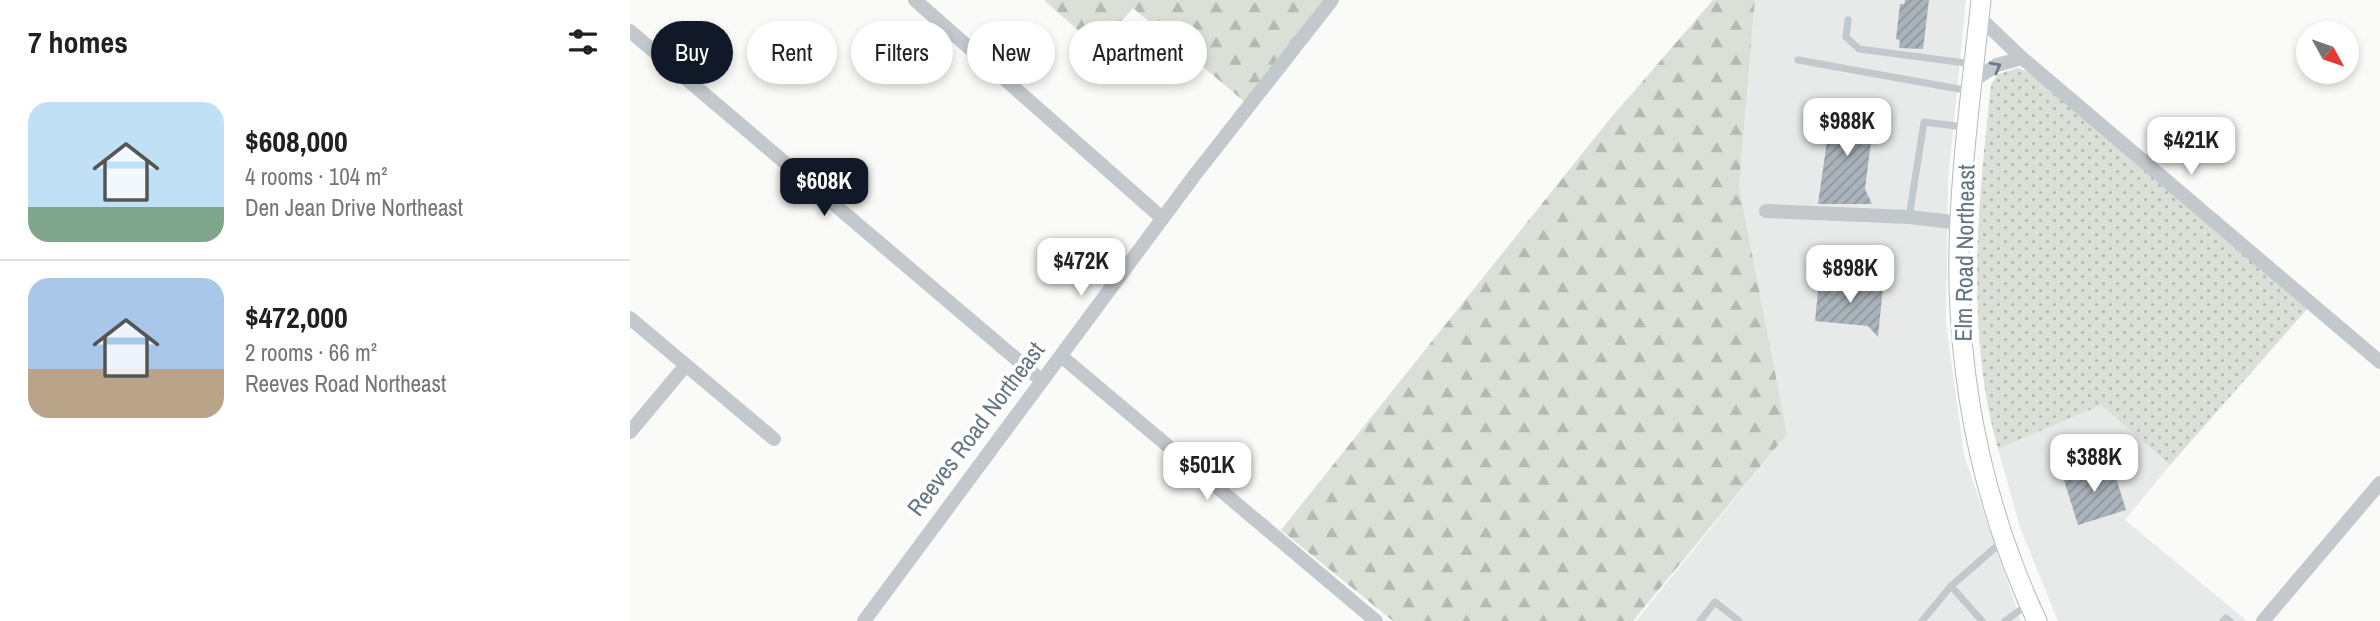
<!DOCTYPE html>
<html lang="en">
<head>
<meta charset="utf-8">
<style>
	:root { --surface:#fff; --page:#f2f2f2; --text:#202124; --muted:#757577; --line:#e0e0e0; --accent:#111827 }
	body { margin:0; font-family:"Archivo Narrow",sans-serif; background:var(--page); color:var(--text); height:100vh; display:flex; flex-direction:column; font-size:26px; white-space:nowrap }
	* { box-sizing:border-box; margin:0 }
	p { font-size:23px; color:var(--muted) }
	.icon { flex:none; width:38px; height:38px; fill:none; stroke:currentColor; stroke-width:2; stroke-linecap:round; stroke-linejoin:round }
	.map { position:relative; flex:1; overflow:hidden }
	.panel { display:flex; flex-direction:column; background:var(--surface); width:630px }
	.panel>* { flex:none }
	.guide { position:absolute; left:21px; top:21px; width:665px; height:63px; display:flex; gap:14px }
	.needle { width:46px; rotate:130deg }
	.tools { position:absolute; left:1666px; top:21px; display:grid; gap:14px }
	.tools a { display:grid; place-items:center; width:63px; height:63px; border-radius:50%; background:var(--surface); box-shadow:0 4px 10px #0003; font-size:35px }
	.price { position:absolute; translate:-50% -60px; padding:0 16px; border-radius:14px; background:#fff; color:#222; font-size:23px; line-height:46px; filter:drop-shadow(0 2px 4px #0008) }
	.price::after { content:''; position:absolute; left:50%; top:42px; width:21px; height:16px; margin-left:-10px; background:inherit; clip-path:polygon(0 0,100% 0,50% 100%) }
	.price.current { background:var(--accent); color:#fff }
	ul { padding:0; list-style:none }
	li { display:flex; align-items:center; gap:21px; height:175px; padding:0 28px }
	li+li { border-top:2px solid var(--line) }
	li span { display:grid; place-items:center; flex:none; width:196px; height:140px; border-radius:21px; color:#555 }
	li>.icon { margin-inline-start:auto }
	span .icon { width:84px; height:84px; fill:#fffc; stroke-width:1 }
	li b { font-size:30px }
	h2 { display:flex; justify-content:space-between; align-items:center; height:84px; padding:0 28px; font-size:30px }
	.pill { padding:0 24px; border-radius:32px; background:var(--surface); box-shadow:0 4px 10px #0003; font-size:24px; line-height:63px }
	.pill.current { background:var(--accent); color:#fff }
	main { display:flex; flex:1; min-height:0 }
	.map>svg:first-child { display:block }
	.built { fill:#e8e9e9 }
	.grass { fill:url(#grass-dots) }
	.forest { fill:url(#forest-firs) }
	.building { fill:url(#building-hatch) }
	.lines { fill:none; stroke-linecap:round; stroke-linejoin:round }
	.secondary-casing { stroke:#b3babf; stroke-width:21 }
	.service { stroke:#c3c8cc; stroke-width:7 }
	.minor { stroke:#c3c8cc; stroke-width:14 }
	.secondary { stroke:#fff; stroke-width:19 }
	.oneway { stroke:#6a7a87 }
	.labels { text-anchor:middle; stroke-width:7; stroke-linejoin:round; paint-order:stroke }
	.street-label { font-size:24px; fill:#657683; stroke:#fff }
</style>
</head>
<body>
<main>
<section class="panel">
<h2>7 homes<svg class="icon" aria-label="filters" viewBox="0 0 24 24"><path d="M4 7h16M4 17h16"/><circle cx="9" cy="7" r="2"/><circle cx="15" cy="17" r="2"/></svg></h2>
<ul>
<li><span style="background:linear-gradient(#bfe0f5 75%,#7fa58c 0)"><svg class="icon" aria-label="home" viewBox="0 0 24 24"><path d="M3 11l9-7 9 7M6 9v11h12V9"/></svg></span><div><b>$608,000</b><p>4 rooms · 104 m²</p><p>Den Jean Drive Northeast</p></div></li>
<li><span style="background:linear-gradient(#a9c7e8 65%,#b9a48a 0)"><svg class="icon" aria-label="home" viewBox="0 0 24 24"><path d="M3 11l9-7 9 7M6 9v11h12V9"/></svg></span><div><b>$472,000</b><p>2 rooms · 66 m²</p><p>Reeves Road Northeast</p></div></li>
</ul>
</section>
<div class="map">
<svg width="1750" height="621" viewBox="0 0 1750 621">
	<defs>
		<pattern id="grass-dots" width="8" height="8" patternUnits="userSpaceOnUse" patternTransform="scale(1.75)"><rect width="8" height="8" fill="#dadfd7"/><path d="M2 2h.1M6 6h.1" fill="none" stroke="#b4b9b4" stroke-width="1.8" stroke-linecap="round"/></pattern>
		<pattern id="forest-firs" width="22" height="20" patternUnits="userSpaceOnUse" patternTransform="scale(1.75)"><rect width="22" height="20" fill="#dadfd7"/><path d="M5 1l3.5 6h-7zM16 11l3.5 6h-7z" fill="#b4b9b4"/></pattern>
		<pattern id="building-hatch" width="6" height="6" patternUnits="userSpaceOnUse" patternTransform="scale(1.75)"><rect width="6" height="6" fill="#aab3b9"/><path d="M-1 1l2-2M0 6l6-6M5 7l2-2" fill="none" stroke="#8e969c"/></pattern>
	</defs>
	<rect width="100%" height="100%" fill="#fafaf8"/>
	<path class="built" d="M1125 0H1336L1318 181 1316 323 1334 455 1391 621H1006L1157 434 1109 186Z
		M1471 405 1540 465 1495 520 1617 621H1428L1391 530 1368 449Z"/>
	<path class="grass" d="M1388 68 1400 73 1678 308 1540 465 1471 405 1368 449C1335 331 1348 204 1361 85L1368 74Z"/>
	<path class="forest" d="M414 0H695L615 102 503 8 468 48Z
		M1083 0H1125L1109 186 1157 434 1003 621H763L651 530 979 120Z"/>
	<path class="building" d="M1275 0H1299L1293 49 1269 48 1270 40 1266 39 1270 4H1274Z
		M1202 106 1230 110 1249 121 1242 134 1235 189 1242 204H1188Z
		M1189 281 1253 287 1248 337 1238 326 1185 321Z
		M1481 462 1496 510 1448 525 1433 477Z"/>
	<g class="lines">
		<defs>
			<path id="secondary" d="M1351 0C1341 95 1327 191 1329 286 1332 402 1358 516 1407 621"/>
		</defs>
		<use href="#secondary" class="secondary-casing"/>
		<path class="service" d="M1218 20 1216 37 1229 49 1343 64
			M1168 60 1340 91
			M1279 217 1294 122 1334 127
			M1321 586 1352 621
			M1070 621 1085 602 1109 621
			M1292 621 1321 586 1374 540
			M1375 621 1397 605
			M1593 621 1596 618 1600 621"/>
		<path class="minor" d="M285 0 532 218
			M1349 17 1392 58 1750 362
			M0 31 411 380
			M1342 81 1367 65 1392 58
			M1136 211 1279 217 1331 223
			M0 318 144 439
			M431 356 746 621
			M0 432 56 365
			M234 621 564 176 702 0
			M1633 621 1750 483"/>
		<use href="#secondary" class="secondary"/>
	</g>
	<defs><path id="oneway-chevron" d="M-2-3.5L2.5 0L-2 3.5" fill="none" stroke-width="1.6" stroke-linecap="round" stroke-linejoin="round" transform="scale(1.75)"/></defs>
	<use class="oneway" href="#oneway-chevron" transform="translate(1366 67) rotate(-28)"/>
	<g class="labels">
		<g class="street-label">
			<text transform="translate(1335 253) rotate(-89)" y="8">Elm Road Northeast</text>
			<text transform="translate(346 429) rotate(-53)" y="8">Reeves Road Northeast</text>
		</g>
	</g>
</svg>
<div class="tools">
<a><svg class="needle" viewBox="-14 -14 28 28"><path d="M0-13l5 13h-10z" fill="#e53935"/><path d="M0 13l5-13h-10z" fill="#757577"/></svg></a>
</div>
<b class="price" style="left:1217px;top:158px">$988K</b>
<b class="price" style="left:1561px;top:177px">$421K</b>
<b class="price current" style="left:194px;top:218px">$608K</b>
<b class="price" style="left:451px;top:298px">$472K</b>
<b class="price" style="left:1220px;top:305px">$898K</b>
<b class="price" style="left:1464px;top:494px">$388K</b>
<b class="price" style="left:577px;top:502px">$501K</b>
<div class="guide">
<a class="pill current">Buy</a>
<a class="pill">Rent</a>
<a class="pill">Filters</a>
<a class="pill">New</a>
<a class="pill">Apartment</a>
</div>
</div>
</main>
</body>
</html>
